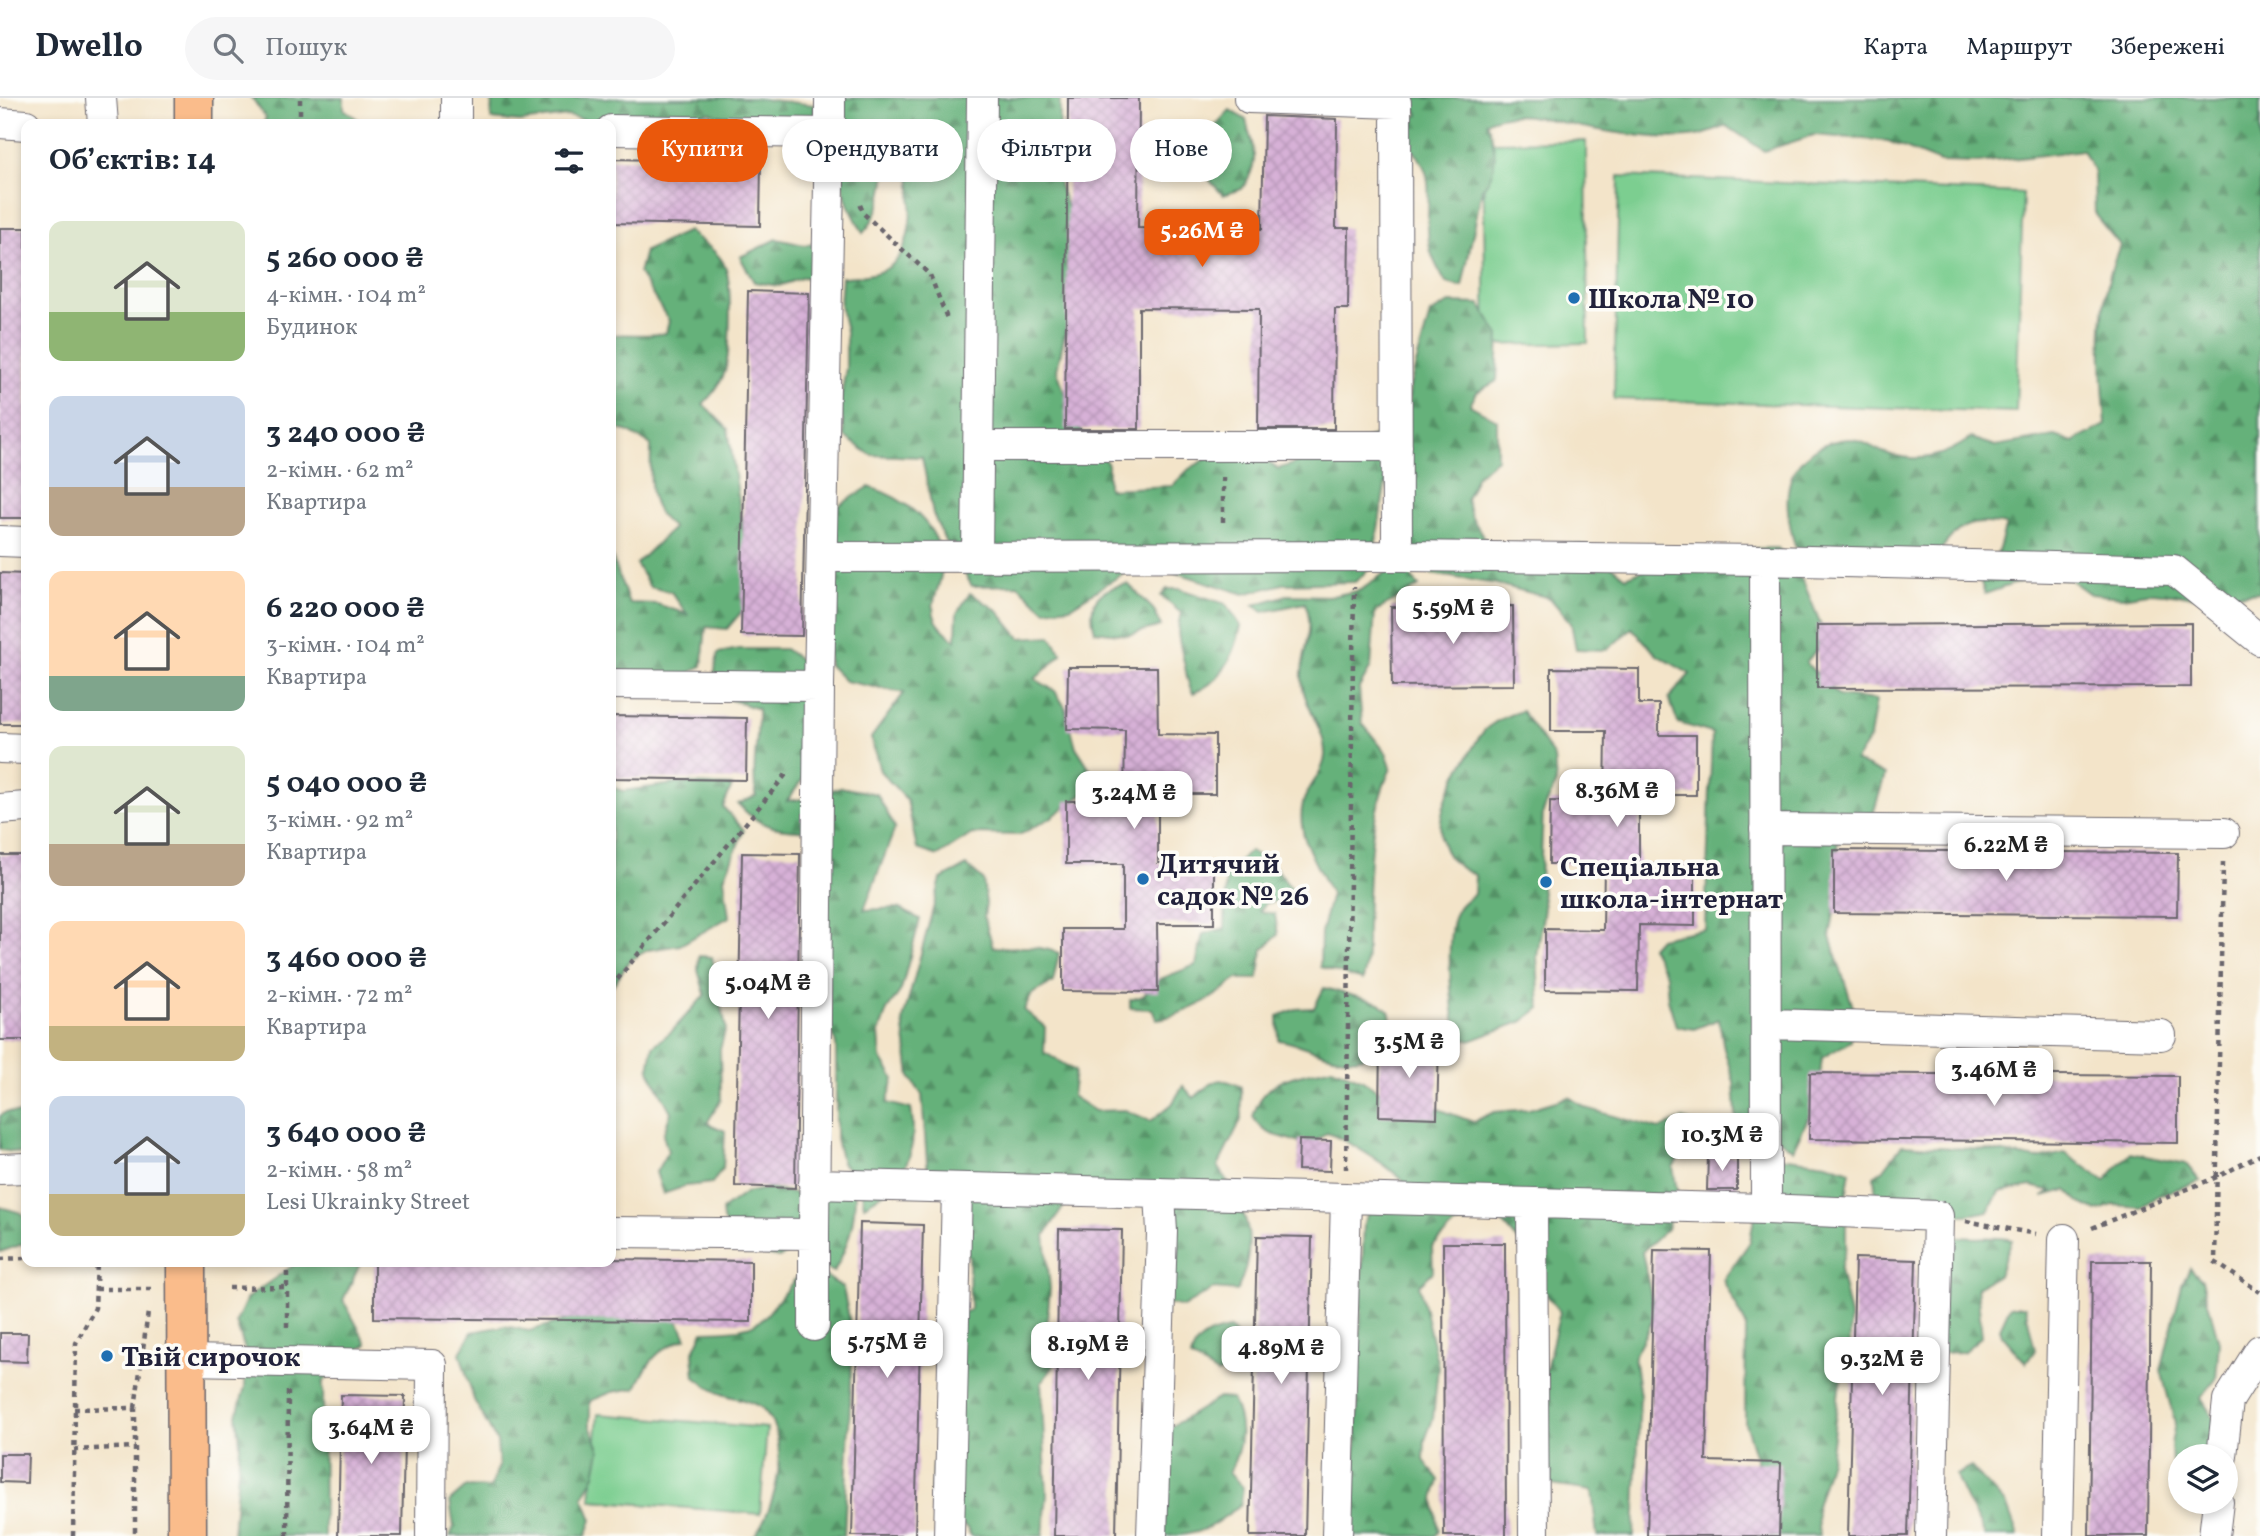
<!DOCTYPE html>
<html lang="uk">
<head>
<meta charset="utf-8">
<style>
	:root { --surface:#fff; --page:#f6f6f7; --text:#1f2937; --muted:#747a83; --line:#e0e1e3; --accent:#ea580c }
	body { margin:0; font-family:Vollkorn,serif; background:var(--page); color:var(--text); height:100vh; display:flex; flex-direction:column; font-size:26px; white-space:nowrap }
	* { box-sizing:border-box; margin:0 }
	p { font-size:23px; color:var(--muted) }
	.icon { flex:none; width:38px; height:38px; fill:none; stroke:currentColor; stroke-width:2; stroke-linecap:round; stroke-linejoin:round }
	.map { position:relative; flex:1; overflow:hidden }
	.sheet { position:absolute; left:21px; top:21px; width:595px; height:1148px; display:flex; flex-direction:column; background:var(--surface); border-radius:14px; box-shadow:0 4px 10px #0003 }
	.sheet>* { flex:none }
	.banner { position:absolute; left:637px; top:21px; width:665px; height:63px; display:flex; gap:14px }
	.tools { position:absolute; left:2168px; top:1346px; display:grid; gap:14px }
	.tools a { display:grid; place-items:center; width:70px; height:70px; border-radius:50%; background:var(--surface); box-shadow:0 4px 10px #0003; font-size:35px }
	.price { position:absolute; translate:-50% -60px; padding:0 16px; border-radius:14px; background:#fff; color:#222; font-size:23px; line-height:46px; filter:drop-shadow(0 2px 4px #0008) }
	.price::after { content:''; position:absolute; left:50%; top:42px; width:21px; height:16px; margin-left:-10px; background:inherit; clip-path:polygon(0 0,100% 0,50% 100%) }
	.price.current { background:var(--accent); color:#fff }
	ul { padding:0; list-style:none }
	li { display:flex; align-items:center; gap:21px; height:175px; padding:0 28px }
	li span { display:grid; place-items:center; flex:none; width:196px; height:140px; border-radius:14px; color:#555 }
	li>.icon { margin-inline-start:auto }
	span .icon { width:84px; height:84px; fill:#fffc; stroke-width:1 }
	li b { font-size:30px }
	h2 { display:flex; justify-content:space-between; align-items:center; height:84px; padding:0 28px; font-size:30px }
	.tag { padding:0 24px; border-radius:32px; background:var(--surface); box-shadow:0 4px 10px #0003; font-size:24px; line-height:63px }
	.tag.current { background:var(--accent); color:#fff }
	header { display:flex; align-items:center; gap:42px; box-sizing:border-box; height:98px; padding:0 35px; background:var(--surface); border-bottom:2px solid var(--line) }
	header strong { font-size:33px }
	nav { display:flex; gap:38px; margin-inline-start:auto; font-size:24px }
	.search { width:490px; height:63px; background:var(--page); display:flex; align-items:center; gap:18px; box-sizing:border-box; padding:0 24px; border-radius:38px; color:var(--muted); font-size:26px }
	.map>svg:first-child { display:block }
	.green { fill:#7cce90; stroke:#4f7866; stroke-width:2 }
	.forest { fill:url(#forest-firs); stroke:#446a5a; stroke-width:2 }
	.building { fill:url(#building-cross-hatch) }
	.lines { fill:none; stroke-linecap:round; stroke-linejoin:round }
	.minor-casing { stroke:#6b666d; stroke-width:32 }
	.major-casing { stroke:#6b666d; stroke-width:41 }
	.path { stroke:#6b666d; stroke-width:4.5; stroke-dasharray:5 5; stroke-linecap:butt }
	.minor { stroke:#fff; stroke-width:30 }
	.major { stroke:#fabc8b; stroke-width:38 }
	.poi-dot { fill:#1f6fb2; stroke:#fdfcf7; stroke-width:2.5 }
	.labels { text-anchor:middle; stroke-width:7; stroke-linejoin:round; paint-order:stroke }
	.poi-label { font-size:28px; font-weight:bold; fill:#22223b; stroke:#fdfcf7; text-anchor:start }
</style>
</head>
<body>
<header>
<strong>Dwello</strong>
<div class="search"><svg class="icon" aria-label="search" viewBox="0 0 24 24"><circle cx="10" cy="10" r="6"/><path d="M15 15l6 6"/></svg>Пошук</div>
<nav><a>Карта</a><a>Маршрут</a><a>Збережені</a></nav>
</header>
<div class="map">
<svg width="2260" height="1438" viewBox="0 0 2260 1438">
	<defs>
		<pattern id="forest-firs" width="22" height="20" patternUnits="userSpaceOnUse" patternTransform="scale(1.75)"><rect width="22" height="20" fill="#65b17a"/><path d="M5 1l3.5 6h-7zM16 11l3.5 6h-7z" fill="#539065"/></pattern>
		<pattern id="building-cross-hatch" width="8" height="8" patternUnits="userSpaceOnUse" patternTransform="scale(1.75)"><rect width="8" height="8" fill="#d7b1d7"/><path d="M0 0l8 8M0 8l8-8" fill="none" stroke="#b898b9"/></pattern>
	</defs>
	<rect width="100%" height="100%" fill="#fdfcf7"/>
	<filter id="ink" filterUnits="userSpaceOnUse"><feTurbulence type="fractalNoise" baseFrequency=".0143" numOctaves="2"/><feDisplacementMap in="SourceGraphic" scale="14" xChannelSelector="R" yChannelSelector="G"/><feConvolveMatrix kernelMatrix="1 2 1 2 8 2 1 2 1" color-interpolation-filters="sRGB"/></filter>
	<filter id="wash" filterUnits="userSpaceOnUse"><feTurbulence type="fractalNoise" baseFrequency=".00686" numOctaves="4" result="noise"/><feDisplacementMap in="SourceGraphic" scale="28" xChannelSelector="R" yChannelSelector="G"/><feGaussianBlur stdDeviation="1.57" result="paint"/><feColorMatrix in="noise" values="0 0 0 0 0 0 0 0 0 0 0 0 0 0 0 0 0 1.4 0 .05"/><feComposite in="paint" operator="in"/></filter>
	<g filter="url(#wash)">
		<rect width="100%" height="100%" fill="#f3e4c9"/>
		<path class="green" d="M1586 43 1588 245 1486 247 1483 44Z
			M1619 78 2023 95 2016 314 1614 301Z
			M598 1316 767 1330 760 1416 591 1402Z"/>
		<path class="forest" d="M252 0H344V11L364 26H263L266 20Z
			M492 0H753L816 7 812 27 738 25 709 14 668 22 598 25 568 18 520 24 491 21Z
			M844 0H1060L1059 87 1083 152 1057 272 1074 323 1108 366V391L1172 388 1189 371 1208 360 1255 355 1278 371 1407 327 1410 288 1430 216 1449 205 1480 206 1499 238 1497 283 1477 294 1470 307 1497 322V361L1477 377 1466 401 1471 418 1488 446 1586 447 1626 479 1692 452 1778 450 1803 483 1826 539 1806 565 1839 598 1876 602 1870 640 1855 663 1885 677 1871 723 1837 745 1840 777 1830 839 1855 915 1851 943 1822 960 1817 1001 1793 1052 1752 1020 1737 1033 1734 984 1724 951 1719 921 1694 931 1676 928 1668 901 1666 877 1651 849 1659 840 1705 831 1712 635 1678 625 1669 600 1690 576 1657 557 1632 530 1607 552 1576 551 1571 525 1550 500 1496 486 1431 476 1410 448 1386 382 1372 468 1355 484 1283 486 1244 496 1171 473 1132 470 1070 509 1045 512 1018 487 972 488 945 443 933 416 922 359 871 357 845 339 840 306 846 270V233L840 207 842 179C857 178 876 178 889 169 920 148 911 73 906 40L889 42C886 73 886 111 863 135L848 106 840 78Z
			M1409 0H2260V494L2199 499 2153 494 2122 499 2090 496 2069 481 2039 477 1985 496 1980 482 1997 457 2006 427C1970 421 1957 426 1937 458L1798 459C1788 423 1776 380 1810 355 1822 346 1835 341 1850 341 1861 341 1874 351 1885 355 1919 366 1944 359 1971 340L1995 348 2055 338 2073 344 2106 327C2101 264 2095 207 2120 147L2095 117 2094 74 2083 52 1978 65 1940 64 1888 43 1814 37 1764 53 1727 28C1719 31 1710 35 1701 37 1673 44 1622 36 1593 31 1563 27 1515 7 1487 24 1496 48 1500 71 1482 91L1462 189 1446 185C1440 174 1432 162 1430 150 1421 108 1444 75 1404 44L1411 20 1419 17Z
			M1230 12 1246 22C1254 54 1261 62 1242 91L1223 97 1206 78 1202 41Z
			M688 133C700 143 717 152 724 166 733 182 730 249 726 269 723 283 713 296 703 306L728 331 749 469V505L727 531 706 529 702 568 654 595 611 593V456L629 505 657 506 687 516 671 494 650 489 636 466 673 430C645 410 651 379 651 347L627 333 611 330V237C630 235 647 239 666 235L669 223 639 175 645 153Z
			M777 141 804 147 838 144 834 184 804 179 779 188 754 184 740 159Z
			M869 389C903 399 940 426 942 466 943 498 914 513 956 542L957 515 970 495 997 512 1020 540 1051 538 1062 556 1035 581 1055 593 1065 609 1076 649 1092 674 1085 695 1049 721 1019 737 972 736 938 758 917 751 907 702 880 673 871 640 904 595 845 583 829 567 821 485 843 471 821 427 838 408Z
			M1403 471 1419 488 1375 514 1371 569 1359 590 1360 604 1362 625 1387 656 1391 670C1368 718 1369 777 1367 829 1367 848 1368 863 1363 882L1320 869 1321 835 1331 796C1318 768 1295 738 1303 705 1307 689 1325 674 1325 656 1325 632 1307 613 1303 590 1297 560 1318 536 1305 505L1263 514 1254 507 1287 497 1332 498 1361 492 1386 474Z
			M1128 486 1154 512 1161 528 1128 537 1095 533C1086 504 1099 490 1128 486Z
			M1167 491H1180L1226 506 1241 528C1235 557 1221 585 1193 595 1186 584 1187 576 1184 564 1180 545 1175 535 1181 515L1161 498Z
			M739 551H785L814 572 808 674 787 703 810 700 840 689 877 696 895 730 864 812 898 810 920 821 901 892 887 912 879 935 881 960 894 981 887 1005 911 1011C919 1055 904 1087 864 1107L860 1083 842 1065 836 1041V947L830 923 816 733C780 731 764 734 738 706L756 698C751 668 759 641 758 611L722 599 714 578 718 555Z
			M1522 613 1554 659 1556 685 1543 714 1540 782 1544 810 1537 859 1540 910 1523 923 1470 943 1457 938C1452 912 1443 833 1458 811 1461 805 1469 800 1474 796L1475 777C1419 755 1442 699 1467 660 1473 650 1479 636 1488 629 1499 621 1510 616 1522 613Z
			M681 685 732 688 723 709 744 732 724 780 729 819 680 847 648 852 630 862 611 890V689L623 693Z
			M1250 753 1275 769 1292 792 1290 801 1266 805 1259 813 1275 816 1278 837 1263 851 1258 881H1236C1220 898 1180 919 1156 921L1152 911 1130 910V902L1143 898 1160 881 1196 867 1203 836 1225 830 1226 775Z
			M967 768 983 782 986 806 984 819 993 849C1020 851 1033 845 1059 855L1053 884 1032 896 1024 912 1045 929 1044 954 1075 973 1072 998 1095 1013 1125 1012 1151 1023 1172 1006 1183 988 1194 1000C1213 983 1217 976 1241 989L1242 1020 1218 1068C1246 1114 1261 1140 1237 1193L1213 1191 1183 1209 1157 1203 1145 1188 1174 1169 1177 1118 1167 1107 1066 1105 1045 1137 1050 1191 1047 1224 1054 1268 1041 1285 1047 1397 1043 1438H971L967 1430 936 1413 931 1394 933 1365 960 1347 955 1217 970 1212 969 1159 949 1104 928 1078 922 997 910 979 903 922 941 781Z
			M699 858 712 859 726 930 720 951 721 1002 707 1025 725 1033 723 1071 712 1085 686 1088 663 1096 656 1074 668 1053 663 1037 671 1014 649 972 653 948 672 933 705 897 698 872Z
			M1324 890 1380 905 1389 913 1394 931C1386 939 1376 953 1365 958 1343 968 1305 946 1279 942L1278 918 1296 911 1314 910Z
			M1332 969 1361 981 1394 1003 1412 1001 1473 1024 1494 1014 1529 1011 1569 999 1586 1010 1659 1031 1683 1021 1710 1030 1701 1044 1686 1050 1673 1069 1677 1093 1667 1131 1642 1154 1655 1218 1634 1258 1640 1298 1634 1438H1597L1592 1393 1552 1387 1544 1378 1543 1284 1560 1214 1546 1196 1526 1152 1498 1119 1455 1127 1432 1149 1433 1174 1419 1187 1438 1268 1433 1321 1425 1342 1424 1362 1439 1382 1434 1401 1439 1433 1435 1438H1353L1364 1124 1371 1109 1404 1084C1390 1068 1347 1042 1327 1035 1306 1051 1307 1047 1285 1040 1269 1036 1263 1034 1253 1019 1264 978 1295 979 1332 969Z
			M6 1014 26 1016V1056L0 1052V1018Z
			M1902 1047 1988 1052 2037 1061 2065 1055 2105 1083 2130 1055 2186 1066 2200 1083 2157 1098 2142 1109 2113 1107 2097 1113 2080 1105 2067 1092 2043 1098 2052 1093 2031 1088 1999 1094 1989 1113C1981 1114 1970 1118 1962 1117 1930 1111 1928 1081 1893 1102L1876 1099 1874 1078 1883 1072Z
			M1780 1059 1827 1065 1850 1073 1846 1099V1148L1840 1172 1850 1218V1244L1839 1291 1830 1362 1816 1408 1819 1438H1770L1760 1373 1745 1325 1746 1227 1723 1182 1750 1144 1754 1119Z
			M831 1087H855C856 1121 850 1144 834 1174L818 1168 813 1158 796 1150 779 1160 739 1151 723 1122 722 1112 745 1095 769 1090 796 1096Z
			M0 1109 22 1115 26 1122V1145L0 1154Z
			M1948 1138C1971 1142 1991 1137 2012 1142L1998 1177 1977 1189 1982 1238 1963 1254 1938 1255Z
			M298 1164H361L343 1202 367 1246 341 1265 323 1284 324 1438H233L240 1346 237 1317 245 1289V1252L236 1224 247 1200Z
			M2190 1170 2202 1182 2219 1244 2216 1281 2201 1300 2217 1326 2200 1358H2180V1382L2173 1386 2171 1346 2175 1325 2161 1272 2182 1187Z
			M823 1176 843 1190 853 1239 844 1438H754C777 1409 792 1341 763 1311 753 1302 730 1300 717 1294 709 1290 702 1284 695 1279L693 1255 703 1233C771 1233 758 1222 799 1177Z
			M2010 1208H2025L2035 1252 2026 1265 2002 1237 2000 1230Z
			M676 1218 686 1240C656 1252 649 1262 636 1290L612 1294 590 1303V1328L600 1353 595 1377 583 1399 592 1422 586 1438H450L454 1429 450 1403 466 1389 490 1390 499 1368 497 1344 474 1302 460 1255 472 1234 505 1228 529 1233 577 1219 651 1223Z
			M1230 1231 1248 1251 1239 1269 1217 1276 1191 1260C1194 1240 1212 1234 1230 1231Z
			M1219 1300 1232 1301C1245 1328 1242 1349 1229 1375L1243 1389 1241 1406C1213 1429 1200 1438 1165 1438L1164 1333Z
			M1971 1369 2007 1408 2018 1438H1985C1976 1417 1962 1399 1956 1377Z"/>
		<g id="blocks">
			<path class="building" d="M1068 0H1139L1138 130 1262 131 1264 18 1337 21 1336 130H1349L1348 211H1335L1334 331H1258L1259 211 1139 210V331H1065Z
				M611 61 761 64 760 128 611 125Z
				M0 130H26V420H0Z
				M748 193 809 195 802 538 741 537Z
				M0 475 26 476V626H0Z
				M1513 508 1514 587 1392 588 1391 509Z
				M2191 525V589L1817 590V527Z
				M1068 569H1157L1158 636 1215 637V696H1158V765H1214V826H1157L1158 894 1063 893V831H1123V766H1066V703H1124L1125 632 1067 631Z
				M1551 570 1639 571V606H1659V637H1696V697H1639V766L1695 767V828L1639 827 1638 893 1545 892V831L1603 832 1604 766H1549L1550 703 1605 704 1606 633H1551Z
				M611 618 747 620 746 682 611 680Z
				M1834 752 2178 755 2177 818 1834 815Z
				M742 755 800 756 795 1090 735 1088Z
				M0 757H26V942H0Z
				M1380 945 1439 946 1437 1020 1379 1018Z
				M1810 975 2178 978V1045L1809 1041Z
				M1299 1042 1331 1043 1330 1073 1298 1072Z
				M1708 1058H1737V1092H1707Z
				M860 1125 923 1127 915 1438H852Z
				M1059 1131 1122 1132 1116 1438H1054Z
				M1257 1138 1312 1139 1305 1438H1250Z
				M1443 1145H1505L1506 1438H1444Z
				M1654 1152 1711 1153 1706 1363 1781 1365 1779 1438H1647Z
				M1855 1160 1916 1162 1908 1438H1848Z
				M611 1161 751 1163V1224L374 1220V1164Z
				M2092 1163H2151L2148 1438H2089Z
				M0 1235H28L27 1264 0 1263Z
				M341 1297 405 1298 402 1438H338Z
				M0 1356H28L27 1385 0 1384Z"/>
		</g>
	</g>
	<g filter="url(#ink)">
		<use href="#blocks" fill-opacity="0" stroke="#6b666d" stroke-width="2"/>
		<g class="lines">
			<defs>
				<path id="minor" d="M101 0 103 26
					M1249 0 1396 5 1397 458
					M0 25 26 27
					M456 26V0
					M611 32 830 35V0
					M979 348H1397
					M0 443 26 444
					M977 459 982 0
					M1765 462 2174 472 2260 542
					M611 586 819 588 830 35
					M0 650 26 651
					M0 711 26 709
					M1765 731 2224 735
					M1766 926 2161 937
					M0 1071 26 1070
					M814 1086 1766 1111 1765 462 1403 458 822 459
					M1532 1105 1534 1438
					M1766 1111 1938 1118 1931 1438
					M611 1134 814 1136 819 588
					M814 1136V1228
					M187 1262 432 1267 431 1438
					M2222 1358 2228 1303 2260 1252
					M949 1438 957 1090
					M1152 1438 1162 1134 1160 1095
					M1337 1438 1346 1100
					M2058 1438 2064 1141
					M2214 1438 2218 1404"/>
				<path id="major" d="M194 26V0
					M186 1164 187 1438"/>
			</defs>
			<use href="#minor" class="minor-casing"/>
			<use href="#major" class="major-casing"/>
			<path class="path" d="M300 26V0
				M860 107 864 116 930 177 948 223
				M1223 379V429
				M2223 764 2215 1164 2260 1194
				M611 889 788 674
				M1346 1071 1354 489
				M1966 1123 2036 1136
				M2092 1130 2217 1079 2260 1057
				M0 1161 26 1160
				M287 1164V1234
				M229 1190 287 1189
				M96 1191H152
				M135 1310 148 1214
				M74 1311 135 1310V1438
				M74 1352 135 1349
				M73 1438 76 1245 95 1210 97 1164
				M287 1438 288 1292"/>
			<use href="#minor" class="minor"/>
			<use href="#major" class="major"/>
		</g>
	</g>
	<g class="poi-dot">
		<circle cx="1574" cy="200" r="7"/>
		<circle cx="1143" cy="781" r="7"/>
		<circle cx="1546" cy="784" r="7"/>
		<circle cx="107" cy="1258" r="7"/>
	</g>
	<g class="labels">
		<g class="poi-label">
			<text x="1588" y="210">Школа № 10</text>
			<text x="1157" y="775">Дитячий<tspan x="1157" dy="32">садок № 26</tspan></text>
			<text x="1560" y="778">Спеціальна<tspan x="1560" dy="32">школа-інтернат</tspan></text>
			<text x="121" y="1268">Твій сирочок</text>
		</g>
	</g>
</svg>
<div class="tools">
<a><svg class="icon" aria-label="layers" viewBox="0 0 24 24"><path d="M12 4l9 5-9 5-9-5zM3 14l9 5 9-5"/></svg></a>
</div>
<b class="price current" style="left:1202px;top:171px">5.26M ₴</b>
<b class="price" style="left:1453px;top:548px">5.59M ₴</b>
<b class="price" style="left:1617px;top:731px">8.36M ₴</b>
<b class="price" style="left:1134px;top:733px">3.24M ₴</b>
<b class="price" style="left:2006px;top:785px">6.22M ₴</b>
<b class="price" style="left:768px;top:923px">5.04M ₴</b>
<b class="price" style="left:1409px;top:982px">3.5M ₴</b>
<b class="price" style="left:1994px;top:1010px">3.46M ₴</b>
<b class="price" style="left:1722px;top:1075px">10.3M ₴</b>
<b class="price" style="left:887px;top:1282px">5.75M ₴</b>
<b class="price" style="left:1088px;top:1284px">8.19M ₴</b>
<b class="price" style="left:1281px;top:1288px">4.89M ₴</b>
<b class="price" style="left:1882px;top:1299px">9.32M ₴</b>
<b class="price" style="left:371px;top:1368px">3.64M ₴</b>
<div class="banner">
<a class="tag current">Купити</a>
<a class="tag">Орендувати</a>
<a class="tag">Фільтри</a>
<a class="tag">Нове</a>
</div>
<section class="sheet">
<h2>Об’єктів: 14<svg class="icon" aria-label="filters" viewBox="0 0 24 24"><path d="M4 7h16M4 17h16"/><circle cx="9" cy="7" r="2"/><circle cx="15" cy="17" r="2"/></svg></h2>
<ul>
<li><span style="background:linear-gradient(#dfe7d0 65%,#8fb573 0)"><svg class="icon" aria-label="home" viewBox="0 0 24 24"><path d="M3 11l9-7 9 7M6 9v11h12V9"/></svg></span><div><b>5 260 000 ₴</b><p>4-кімн. · 104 m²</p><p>Будинок</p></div></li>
<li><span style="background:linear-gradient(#c9d6e8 65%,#b9a48a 0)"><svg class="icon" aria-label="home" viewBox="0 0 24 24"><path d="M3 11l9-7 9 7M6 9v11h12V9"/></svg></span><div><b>3 240 000 ₴</b><p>2-кімн. · 62 m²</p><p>Квартира</p></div></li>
<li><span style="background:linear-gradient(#ffd9b3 75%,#7fa58c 0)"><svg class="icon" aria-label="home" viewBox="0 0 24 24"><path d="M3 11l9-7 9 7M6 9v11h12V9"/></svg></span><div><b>6 220 000 ₴</b><p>3-кімн. · 104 m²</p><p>Квартира</p></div></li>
<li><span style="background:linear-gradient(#dfe7d0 70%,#b9a48a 0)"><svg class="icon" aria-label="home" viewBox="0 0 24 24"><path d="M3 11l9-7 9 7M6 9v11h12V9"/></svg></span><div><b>5 040 000 ₴</b><p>3-кімн. · 92 m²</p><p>Квартира</p></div></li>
<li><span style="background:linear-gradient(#ffd9b3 75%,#c2b280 0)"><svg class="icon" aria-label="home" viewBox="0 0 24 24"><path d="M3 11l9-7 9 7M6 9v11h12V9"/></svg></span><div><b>3 460 000 ₴</b><p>2-кімн. · 72 m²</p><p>Квартира</p></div></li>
<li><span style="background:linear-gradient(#c9d6e8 70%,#c2b280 0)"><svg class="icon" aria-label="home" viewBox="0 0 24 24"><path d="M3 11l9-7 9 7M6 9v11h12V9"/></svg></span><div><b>3 640 000 ₴</b><p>2-кімн. · 58 m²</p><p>Lesi Ukrainky Street</p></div></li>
</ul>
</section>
</div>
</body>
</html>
